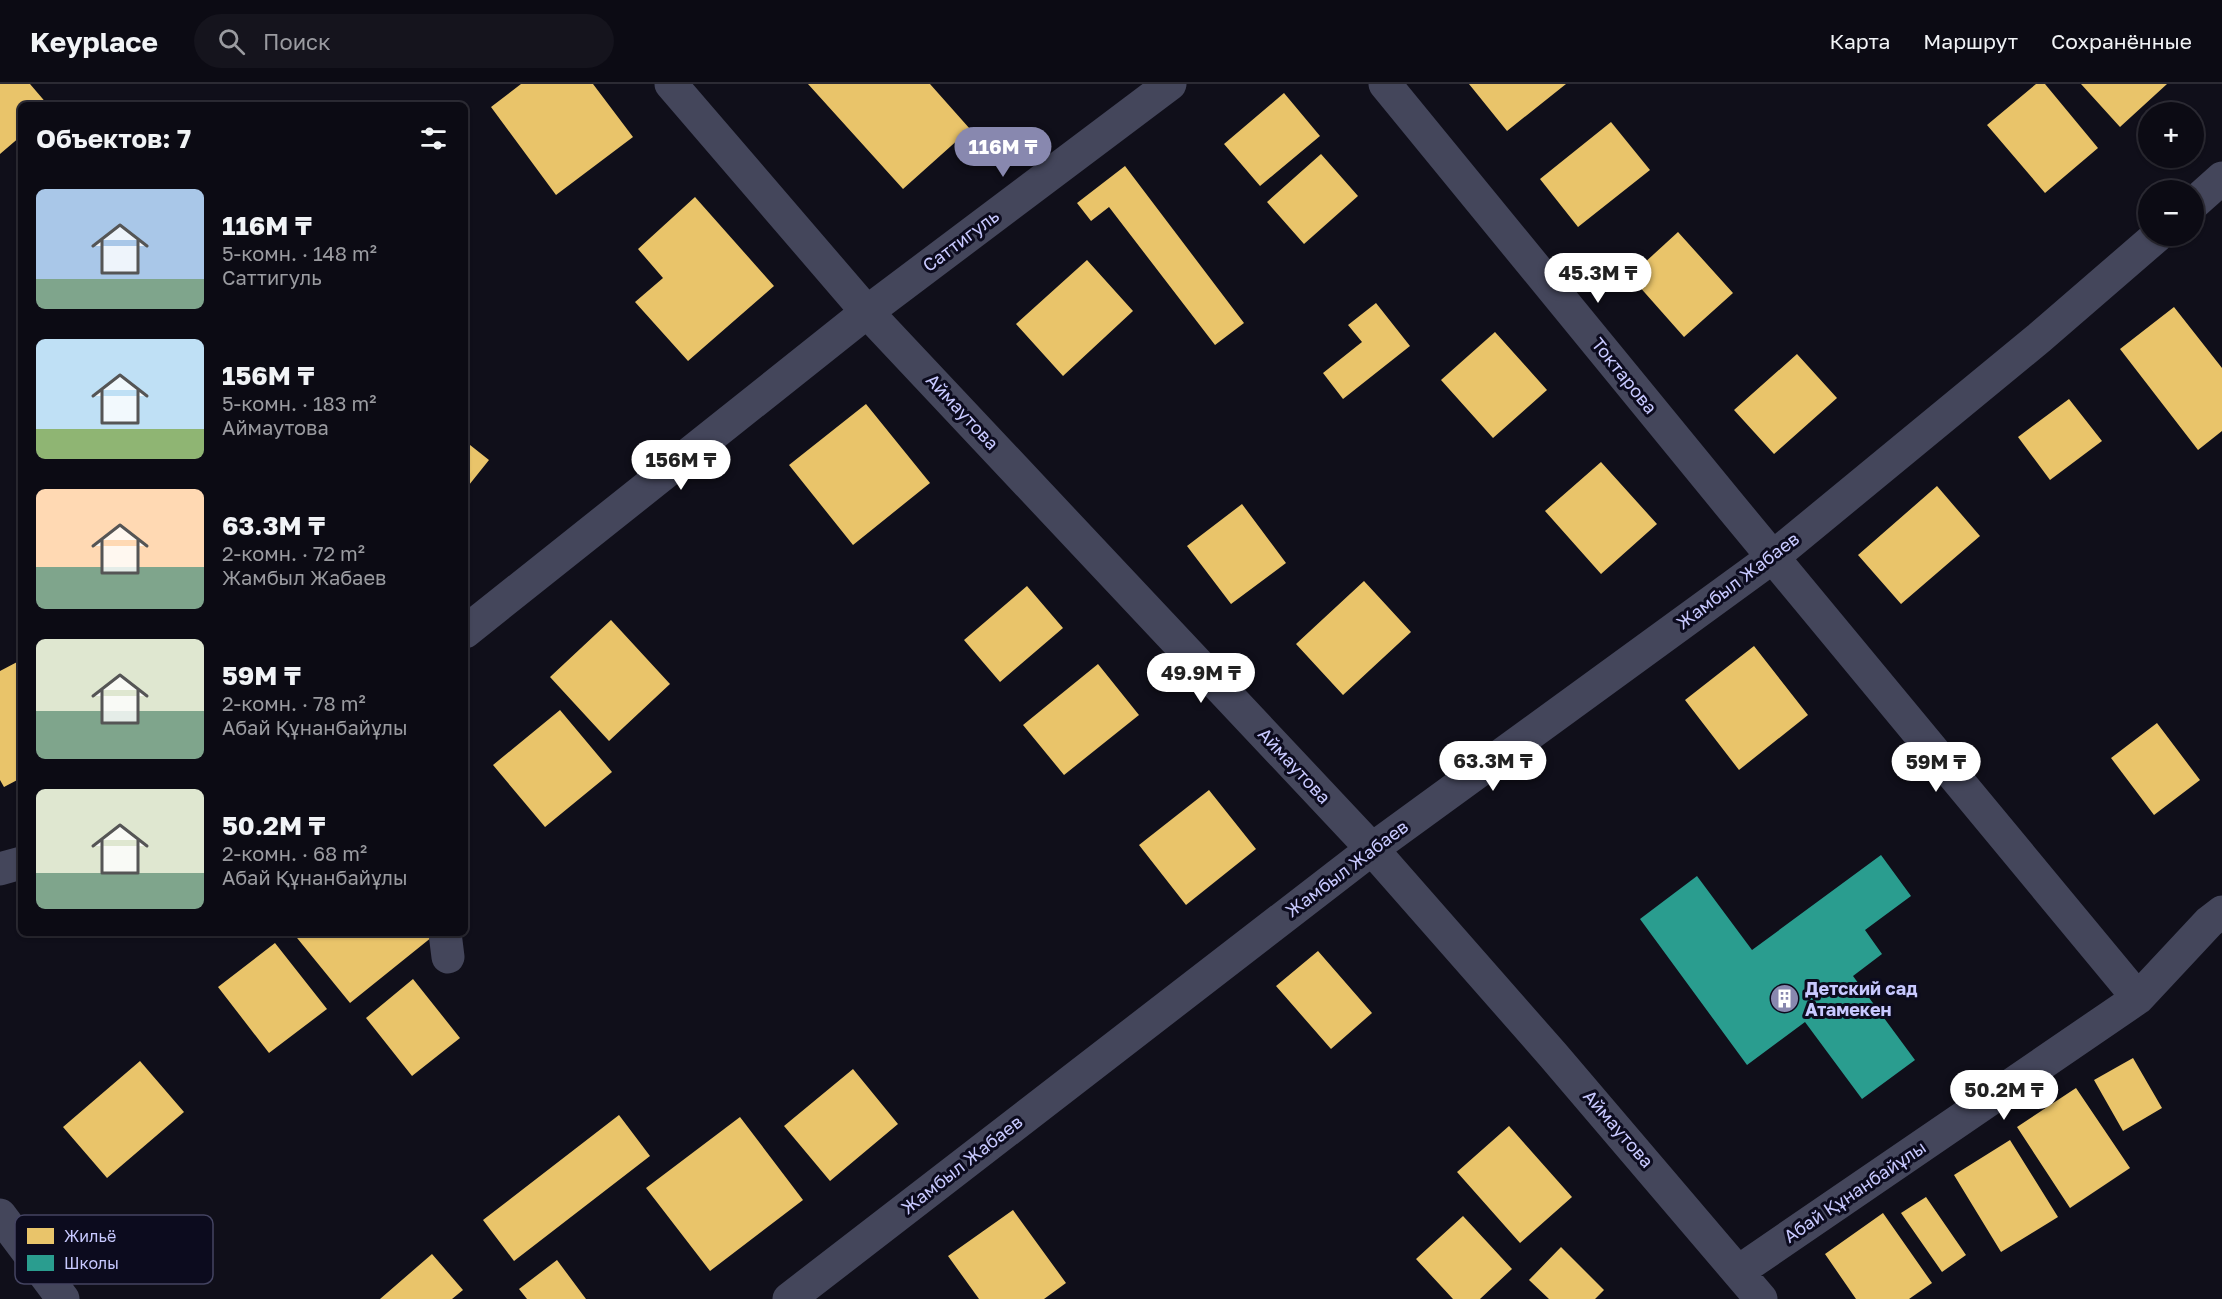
<!DOCTYPE html>
<html lang="ru">
<head>
<meta charset="utf-8">
<style>
	:root { --surface:#0c0b14; --page:#15141d; --text:#f1f3f6; --muted:#9a9ba0; --line:#2c2b34; --accent:#8888af }
	body { margin:0; font-family:"Golos Text",sans-serif; background:var(--page); color:var(--text); height:100vh; display:flex; flex-direction:column; font-size:22px; white-space:nowrap }
	* { box-sizing:border-box; margin:0 }
	p { font-size:20px; color:var(--muted) }
	.icon { flex:none; width:33px; height:33px; fill:none; stroke:currentColor; stroke-width:2; stroke-linecap:round; stroke-linejoin:round }
	.map { position:relative; flex:1; overflow:hidden }
	.side { position:absolute; left:18px; top:18px; width:450px; height:834px; display:flex; flex-direction:column; background:var(--surface); border-radius:9px; box-shadow:0 2px 4px #0004,0 0 0 2px var(--line) }
	.side>* { flex:none }
	.fabs { position:absolute; left:2138px; top:18px; display:grid; gap:12px }
	.fabs a { display:grid; place-items:center; width:66px; height:66px; border-radius:50%; background:var(--surface); box-shadow:0 2px 4px #0004,0 0 0 2px var(--line); font-size:30px }
	.price { position:absolute; translate:-50% -51px; padding:0 14px; border-radius:21px; background:#fff; color:#222; font-size:20px; line-height:39px; filter:drop-shadow(0 2px 3px #0008) }
	.price::after { content:''; position:absolute; left:50%; top:36px; width:18px; height:14px; margin-left:-9px; background:inherit; clip-path:polygon(0 0,100% 0,50% 100%) }
	.price.on { background:var(--accent); color:#fff }
	ul { padding:0; list-style:none }
	li { display:flex; align-items:center; gap:18px; height:150px; padding:0 18px }
	li span { display:grid; place-items:center; flex:none; width:168px; height:120px; border-radius:9px; color:#555 }
	li>.icon { margin-inline-start:auto }
	span .icon { width:72px; height:72px; fill:#fffc; stroke-width:1 }
	li b { font-size:26px }
	h2 { display:flex; justify-content:space-between; align-items:center; height:72px; padding:0 18px; font-size:26px }
	header { display:flex; align-items:center; gap:36px; box-sizing:border-box; height:84px; padding:0 30px; background:var(--surface); border-bottom:2px solid var(--line) }
	header strong { font-size:28px }
	nav { display:flex; gap:33px; margin-inline-start:auto; font-size:21px }
	.search { width:420px; height:54px; background:var(--page); display:flex; align-items:center; gap:15px; box-sizing:border-box; padding:0 21px; border-radius:33px; color:var(--muted); font-size:22px }
	.map>svg:first-child { display:block }
	.homes { fill:#e9c46a }
	.schools { fill:#2a9d8f }
	.lines { fill:none; stroke-linecap:round; stroke-linejoin:round }
	.street { stroke:#44465b; stroke-width:33 }
	.labels { text-anchor:middle; stroke-width:6; stroke-linejoin:round; paint-order:stroke }
	.street-label { font-size:18px; fill:#c8c9ff; stroke:#0c0b1e }
	.poi-label { font-size:18px; font-weight:bold; fill:#c8c9ff; stroke:#0c0b1e; text-anchor:start }
	.key { fill:#0c0b1e; stroke:#444462; stroke-width:1.5 }
	.key-label { font-size:16px; fill:#c8c9ff }
</style>
</head>
<body>
<header>
<strong>Keyplace</strong>
<div class="search"><svg class="icon" aria-label="search" viewBox="0 0 24 24"><circle cx="10" cy="10" r="6"/><path d="M15 15l6 6"/></svg>Поиск</div>
<nav><a>Карта</a><a>Маршрут</a><a>Сохранённые</a></nav>
</header>
<div class="map">
<svg width="2222" height="1215" viewBox="0 0 2222 1215">
	<rect width="100%" height="100%" fill="#100f1a"/>
	<path class="homes" d="M0 0H30L48 21H21V52L0 70Z
		M521 0H593L633 53 556 111 491 23Z
		M808 0H930L970 45 903 105Z
		M1469 0H1566L1507 47Z
		M2036 0H2045L2098 64 2045 109 1987 41Z
		M2081 0H2167L2120 43Z
		M1284 9 1320 52 1260 102 1224 60Z
		M1611 38 1650 86 1578 143 1540 95Z
		M1321 70 1358 112 1304 160 1267 118Z
		M1125 82 1244 239 1215 261 1109 123 1091 137 1077 119Z
		M695 113 774 202 688 277 635 218 663 194 638 165Z
		M1678 148 1733 209 1684 253 1630 192Z
		M1087 176 1133 227 1063 292 1016 240Z
		M1376 219 1410 262 1343 315 1323 289 1362 258 1348 241Z
		M2174 223 2222 284V347L2198 366 2120 265Z
		M1495 248 1547 306 1493 354 1441 296Z
		M1797 270 1837 314 1774 370 1734 326Z
		M2069 315 2102 357 2050 396 2018 353Z
		M866 320 930 399 853 461 789 381Z
		M465 357 489 376 465 406Z
		M1601 378 1657 440 1601 490 1545 427Z
		M1937 402 1980 452 1901 520 1858 471Z
		M1242 420 1286 479 1231 520 1187 462Z
		M1364 497 1411 548 1343 611 1296 560Z
		M1027 502 1063 544 1000 598 964 556Z
		M611 536 670 600 609 657 550 593Z
		M1754 562 1808 631 1739 686 1685 616Z
		M19 577 21 580V694L4 703 0 696V587Z
		M1098 580 1139 631 1064 691 1023 641Z
		M560 626 612 688 545 743 493 681Z
		M2157 639 2200 696 2154 731 2111 674Z
		M1209 706 1256 765 1186 821 1139 761Z
		M293 849H428L432 853 350 919Z
		M275 859 327 925 269 969 218 903Z
		M1318 867 1372 929 1331 965 1276 902Z
		M413 895 460 954 412 992 366 934Z
		M2133 974 2162 1024 2123 1047 2094 996Z
		M140 977 184 1028 107 1094 63 1043Z
		M853 985 898 1040 830 1097 784 1042Z
		M2076 1004 2130 1084 2070 1124 2017 1043Z
		M619 1031 650 1072 514 1177 483 1136Z
		M740 1033 803 1116 710 1187 646 1104Z
		M1509 1042 1572 1113 1520 1159 1457 1088Z
		M2010 1056 2058 1133 2001 1168 1954 1091Z
		M1926 1113 1966 1171 1942 1188 1901 1129Z
		M1013 1126 1066 1199 1044 1215H979L948 1172Z
		M1883 1129 1932 1199 1909 1215H1856L1825 1170Z
		M1463 1132 1512 1185 1480 1215H1453L1416 1175Z
		M1561 1163 1604 1206 1595 1215H1549L1529 1196Z
		M432 1170 463 1206 452 1215H380Z
		M557 1176 586 1215H527L519 1205Z"/>
	<path class="schools" d="M1881 771 1911 812 1865 846 1882 870 1853 892 1915 976 1862 1015 1805 938 1747 981 1640 835 1697 792 1752 866Z"/>
	<g class="lines">
		<path class="street" d="M671 0 867 228 1372 765 1553 971 1761 1215
			M1385 0 1728 419 2138 914
			M2193 120 2222 94
			M465 548 867 228 1170 0
			M0 785 21 779
			M445 849 448 873
			M0 1131 63 1215
			M1739 1187 2138 914 2209 838 2222 828
			M789 1215 1372 765 1773 473 2039 254 2157 152"/>
	</g>
	<defs>
		<symbol id="building-disc" viewBox="-11 -11 22 22"><circle r="9.5" fill="#8888af" stroke="#0c0b1e"/><path d="M-4-6H4V6H1V3H-1V6H-4ZM-2.5-4.3h1.7v1.8h-1.7ZM.8-4.3h1.7v1.8H.8ZM-2.5-1h1.7V.8h-1.7ZM.8-1h1.7V.8H.8Z" fill="#fff"/></symbol>
	</defs>
	<g fill-rule="evenodd">
		<use href="#building-disc" x="1768" y="898" width="33" height="33"/>
	</g>
	<g class="labels">
		<g class="street-label">
			<text transform="translate(961 157) rotate(-37)" y="6">Саттигуль</text>
			<text transform="translate(1624 292) rotate(51)" y="6">Токтарова</text>
			<text transform="translate(962 328) rotate(47)" y="6">Аймаутова</text>
			<text transform="translate(1738 497) rotate(-37)" y="6">Жамбыл Жабаев</text>
			<text transform="translate(1294 682) rotate(47)" y="6">Аймаутова</text>
			<text transform="translate(1347 785) rotate(-37)" y="6">Жамбыл Жабаев</text>
			<text transform="translate(1618 1045) rotate(49)" y="6">Аймаутова</text>
			<text transform="translate(962 1081) rotate(-38)" y="6">Жамбыл Жабаев</text>
			<text transform="translate(1855 1108) rotate(-34)" y="6">Абай Құнанбайұлы</text>
		</g>
		<g class="poi-label">
			<text x="1805" y="911">Детский сад<tspan x="1805" dy="21">Атамекен</tspan></text>
		</g>
	</g>
	<rect x="15" y="1131" width="198" height="69" rx="9" class="key"/>
	<rect x="27" y="1144" width="27" height="16" fill="#e9c46a"/>
	<rect x="27" y="1171" width="27" height="16" fill="#2a9d8f"/>
	<g class="key-label">
		<text x="64" y="1158">Жильё</text>
		<text x="64" y="1185">Школы</text>
	</g>
</svg>
<div class="fabs">
<a>+</a>
<a>−</a>
</div>
<b class="price on" style="left:1003px;top:94px">116M ₸</b>
<b class="price" style="left:1598px;top:220px">45.3M ₸</b>
<b class="price" style="left:681px;top:407px">156M ₸</b>
<b class="price" style="left:1201px;top:620px">49.9M ₸</b>
<b class="price" style="left:1493px;top:708px">63.3M ₸</b>
<b class="price" style="left:1936px;top:709px">59M ₸</b>
<b class="price" style="left:2004px;top:1037px">50.2M ₸</b>
<section class="side">
<h2>Объектов: 7<svg class="icon" aria-label="filters" viewBox="0 0 24 24"><path d="M4 7h16M4 17h16"/><circle cx="9" cy="7" r="2"/><circle cx="15" cy="17" r="2"/></svg></h2>
<ul>
<li><span style="background:linear-gradient(#a9c7e8 75%,#7fa58c 0)"><svg class="icon" aria-label="home" viewBox="0 0 24 24"><path d="M3 11l9-7 9 7M6 9v11h12V9"/></svg></span><div><b>116M ₸</b><p>5-комн. · 148 m²</p><p>Саттигуль</p></div></li>
<li><span style="background:linear-gradient(#bfe0f5 75%,#8fb573 0)"><svg class="icon" aria-label="home" viewBox="0 0 24 24"><path d="M3 11l9-7 9 7M6 9v11h12V9"/></svg></span><div><b>156M ₸</b><p>5-комн. · 183 m²</p><p>Аймаутова</p></div></li>
<li><span style="background:linear-gradient(#ffd9b3 65%,#7fa58c 0)"><svg class="icon" aria-label="home" viewBox="0 0 24 24"><path d="M3 11l9-7 9 7M6 9v11h12V9"/></svg></span><div><b>63.3M ₸</b><p>2-комн. · 72 m²</p><p>Жамбыл Жабаев</p></div></li>
<li><span style="background:linear-gradient(#dfe7d0 60%,#7fa58c 0)"><svg class="icon" aria-label="home" viewBox="0 0 24 24"><path d="M3 11l9-7 9 7M6 9v11h12V9"/></svg></span><div><b>59M ₸</b><p>2-комн. · 78 m²</p><p>Абай Құнанбайұлы</p></div></li>
<li><span style="background:linear-gradient(#dfe7d0 70%,#7fa58c 0)"><svg class="icon" aria-label="home" viewBox="0 0 24 24"><path d="M3 11l9-7 9 7M6 9v11h12V9"/></svg></span><div><b>50.2M ₸</b><p>2-комн. · 68 m²</p><p>Абай Құнанбайұлы</p></div></li>
</ul>
</section>
</div>
</body>
</html>
